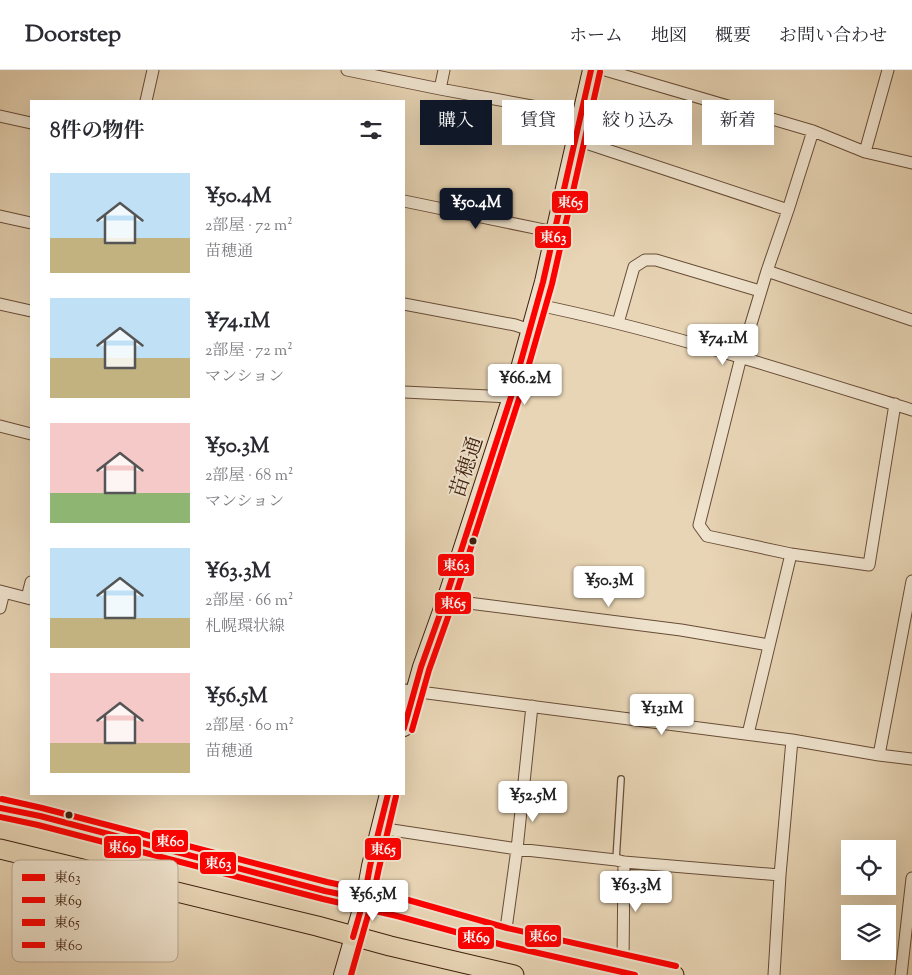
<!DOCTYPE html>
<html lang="ja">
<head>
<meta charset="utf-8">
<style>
	:root { --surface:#fff; --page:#f7f7f7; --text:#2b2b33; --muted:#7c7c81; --line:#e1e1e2; --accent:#111827 }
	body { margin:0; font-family:"Sorts Mill Goudy","Noto Serif JP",serif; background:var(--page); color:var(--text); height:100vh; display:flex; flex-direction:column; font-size:19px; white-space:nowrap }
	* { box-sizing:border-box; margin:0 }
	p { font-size:16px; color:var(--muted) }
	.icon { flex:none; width:28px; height:28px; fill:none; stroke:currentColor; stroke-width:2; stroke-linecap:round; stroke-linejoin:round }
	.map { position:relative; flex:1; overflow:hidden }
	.panel { position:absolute; left:30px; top:30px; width:375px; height:695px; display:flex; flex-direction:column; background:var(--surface); border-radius:0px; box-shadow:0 5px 20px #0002 }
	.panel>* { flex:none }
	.banner { position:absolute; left:420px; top:30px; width:416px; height:45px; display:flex; gap:10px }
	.controls { position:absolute; left:841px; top:770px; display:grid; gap:10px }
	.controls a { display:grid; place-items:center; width:55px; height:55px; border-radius:0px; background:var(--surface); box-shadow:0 5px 20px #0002; font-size:25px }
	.price { position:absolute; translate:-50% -42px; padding:0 11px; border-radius:5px; background:#fff; color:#222; font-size:16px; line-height:32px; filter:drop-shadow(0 1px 2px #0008) }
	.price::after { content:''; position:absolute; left:50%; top:30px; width:15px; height:11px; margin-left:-8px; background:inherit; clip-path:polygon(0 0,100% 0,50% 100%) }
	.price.current { background:var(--accent); color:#fff }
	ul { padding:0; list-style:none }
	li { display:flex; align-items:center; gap:15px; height:125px; padding:0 20px }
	li span { display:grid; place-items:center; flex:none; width:140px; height:100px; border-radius:0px; color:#555 }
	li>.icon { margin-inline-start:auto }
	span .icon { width:60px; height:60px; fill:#fffc; stroke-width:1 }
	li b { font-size:21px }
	h2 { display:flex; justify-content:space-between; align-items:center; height:60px; padding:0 20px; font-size:21px }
	.chip { padding:0 18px; border-radius:0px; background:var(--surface); box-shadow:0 5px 20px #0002; font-size:18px; line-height:45px }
	.chip.current { background:var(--accent); color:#fff }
	header { display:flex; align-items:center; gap:30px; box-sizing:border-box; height:70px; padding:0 25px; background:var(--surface); border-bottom:1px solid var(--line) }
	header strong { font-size:24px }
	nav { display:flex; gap:28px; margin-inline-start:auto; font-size:18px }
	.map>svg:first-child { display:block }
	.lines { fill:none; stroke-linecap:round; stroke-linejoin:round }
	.lane-casing { stroke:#684c37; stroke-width:8 }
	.street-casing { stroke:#684c37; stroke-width:13 }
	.secondary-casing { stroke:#3e1e0d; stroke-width:18 }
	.primary-casing { stroke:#3e1e0d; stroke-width:21 }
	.lane { stroke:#f0e4cf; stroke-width:5.5 }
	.street { stroke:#f0e4cf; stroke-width:11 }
	.secondary { stroke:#f0e4cf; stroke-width:16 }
	.primary { stroke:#e8d5b5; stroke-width:19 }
	.bus-1-casing { stroke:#f0e4cf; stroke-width:10 }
	.bus-2-casing { stroke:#f0e4cf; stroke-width:10 }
	.bus-3-casing { stroke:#f0e4cf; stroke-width:10 }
	.bus-4-casing { stroke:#f0e4cf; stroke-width:10 }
	.bus-1 { stroke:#f00; stroke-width:6 }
	.bus-2 { stroke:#f00; stroke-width:6 }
	.bus-3 { stroke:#f00; stroke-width:6 }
	.bus-4 { stroke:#f00; stroke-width:6 }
	.bus-dot { fill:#3e1e0d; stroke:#f0e4cf; stroke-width:2 }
	.labels { text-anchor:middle; stroke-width:4; stroke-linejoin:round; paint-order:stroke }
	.street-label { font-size:21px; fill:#3e1e0d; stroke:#f0e4cf }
	.key { fill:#f0e4cf; stroke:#bba995; stroke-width:1 }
	.key-label { font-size:14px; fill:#3e1e0d }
	.line-badge { stroke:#f0e4cf; stroke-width:2 }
	.badge-label { font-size:14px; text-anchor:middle; font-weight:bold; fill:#fff }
</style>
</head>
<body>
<header>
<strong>Doorstep</strong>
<nav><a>ホーム</a><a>地図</a><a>概要</a><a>お問い合わせ</a></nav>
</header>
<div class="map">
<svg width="912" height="905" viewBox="0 0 912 905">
	<rect width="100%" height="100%" fill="#e8d5b5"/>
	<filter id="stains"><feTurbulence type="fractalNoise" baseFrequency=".004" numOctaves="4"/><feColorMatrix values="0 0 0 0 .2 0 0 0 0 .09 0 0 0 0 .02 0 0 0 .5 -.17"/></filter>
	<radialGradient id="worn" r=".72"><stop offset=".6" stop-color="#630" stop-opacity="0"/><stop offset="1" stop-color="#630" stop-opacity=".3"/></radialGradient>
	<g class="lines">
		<defs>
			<path id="lane" d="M616 790 621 709"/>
			<path id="street" d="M347 0 440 19 581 45
				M605 0 813 61 865 82 912 93
				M440 19 444 0
				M146 31 153 0
				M0 46 31 53
				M575 71 589 74 788 140
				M865 82 888 0
				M404 131 554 162
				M0 146 31 153
				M767 201 912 250
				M0 234 31 241
				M404 234 515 255 530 260
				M538 235C664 261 789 302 912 340
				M618 253 634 197 645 190H656L760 221
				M404 322 511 327
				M0 356 31 364
				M791 484 869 495 895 334
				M0 521 31 529
				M27 528 31 512
				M445 530 681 560 769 575
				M0 538 4 522
				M404 620 792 670 879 685 912 689
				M748 664 791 484 707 466 699 455 741 287 767 201 788 140 813 61
				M879 685 912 511
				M379 758 517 779 616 790 624 792 780 805
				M505 866 517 779 532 636
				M623 893 624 792
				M774 905 780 805 792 670
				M901 905 912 808"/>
			<path id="secondary" d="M404 658 421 597 445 530 511 327 543 212 554 162 591 0
				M342 905 364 829 370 796 388 724"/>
			<path id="primary" d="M0 738 40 746 325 821 399 837 505 866 674 905
				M0 779 317 856 390 876 514 905"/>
		</defs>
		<use href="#lane" class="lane-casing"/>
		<use href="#street" class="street-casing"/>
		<use href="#secondary" class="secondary-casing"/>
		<use href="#primary" class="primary-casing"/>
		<use href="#lane" class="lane"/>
		<use href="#street" class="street"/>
		<use href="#secondary" class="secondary"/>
		<use href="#primary" class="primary"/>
		<defs>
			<path id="bus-1" d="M404 658 421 597 445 530 511 327 543 212 591 0
				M0 738 40 746 325 821 364 829
				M353 867 364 829 370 796 388 724"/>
			<path id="bus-2" d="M0 747 38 755 323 829 397 846 503 875 635 905"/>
			<path id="bus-3" d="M412 660 429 600 453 533 519 329 552 214 600 2
				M351 905 372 831 379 798 396 726"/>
			<path id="bus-4" d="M2 729 42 738 327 812 401 828 507 858 676 896"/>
		</defs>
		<use href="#bus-1" class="bus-1-casing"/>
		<use href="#bus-2" class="bus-2-casing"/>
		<use href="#bus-3" class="bus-3-casing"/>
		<use href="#bus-4" class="bus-4-casing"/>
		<use href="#bus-1" class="bus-1"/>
		<use href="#bus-2" class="bus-2"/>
		<use href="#bus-3" class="bus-3"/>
		<use href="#bus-4" class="bus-4"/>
	</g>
	<g class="bus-dot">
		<circle cx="473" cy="471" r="4.5"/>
		<circle cx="69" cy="745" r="4.5"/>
	</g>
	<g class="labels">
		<g class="street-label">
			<text transform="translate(466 397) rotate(-72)" y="7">苗穂通</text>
		</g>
	</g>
	<rect x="12" y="790" width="166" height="102" rx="8" class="key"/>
	<rect x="22" y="804" width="23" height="7" fill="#f00"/>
	<rect x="22" y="827" width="23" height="6" fill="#f00"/>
	<rect x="22" y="849" width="23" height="7" fill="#f00"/>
	<rect x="22" y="872" width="23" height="6" fill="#f00"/>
	<g class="key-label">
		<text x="54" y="812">東63</text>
		<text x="54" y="835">東69</text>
		<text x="54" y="857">東65</text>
		<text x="54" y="880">東60</text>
	</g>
	<g class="line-badge">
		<rect x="551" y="120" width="38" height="24" rx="5" fill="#f00"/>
		<rect x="534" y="155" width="38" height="24" rx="5" fill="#f00"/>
		<rect x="437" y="483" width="38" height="24" rx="5" fill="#f00"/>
		<rect x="434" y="521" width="38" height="24" rx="5" fill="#f00"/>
		<rect x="151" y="759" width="38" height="24" rx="5" fill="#f00"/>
		<rect x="103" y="765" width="39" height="24" rx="5" fill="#f00"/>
		<rect x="364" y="767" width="38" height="24" rx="5" fill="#f00"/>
		<rect x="199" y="781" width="38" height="24" rx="5" fill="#f00"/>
		<rect x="524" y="854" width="38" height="24" rx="5" fill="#f00"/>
		<rect x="457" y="856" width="38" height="24" rx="5" fill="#f00"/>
	</g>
	<g class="badge-label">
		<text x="570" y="137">東65</text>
		<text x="553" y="172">東63</text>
		<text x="456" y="500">東63</text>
		<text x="453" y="538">東65</text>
		<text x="170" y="776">東60</text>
		<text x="122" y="782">東69</text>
		<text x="383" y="784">東65</text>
		<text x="218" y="798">東63</text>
		<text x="543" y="871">東60</text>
		<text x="476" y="872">東69</text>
	</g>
	<rect width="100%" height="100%" filter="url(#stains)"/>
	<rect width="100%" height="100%" fill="url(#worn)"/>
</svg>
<div class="controls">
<a><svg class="icon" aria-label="locate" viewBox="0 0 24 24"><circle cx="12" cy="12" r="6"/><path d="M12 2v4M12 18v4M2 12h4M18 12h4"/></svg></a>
<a><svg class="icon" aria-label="layers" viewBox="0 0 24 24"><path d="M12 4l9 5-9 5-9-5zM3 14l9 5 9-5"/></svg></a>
</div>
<b class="price current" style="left:476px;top:160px">¥50.4M</b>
<b class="price" style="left:723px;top:296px">¥74.1M</b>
<b class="price" style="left:525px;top:336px">¥66.2M</b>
<b class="price" style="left:609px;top:538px">¥50.3M</b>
<b class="price" style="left:662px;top:666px">¥131M</b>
<b class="price" style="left:533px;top:753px">¥52.5M</b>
<b class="price" style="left:636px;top:843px">¥63.3M</b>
<b class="price" style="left:373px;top:852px">¥56.5M</b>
<div class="banner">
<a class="chip current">購入</a>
<a class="chip">賃貸</a>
<a class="chip">絞り込み</a>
<a class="chip">新着</a>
</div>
<section class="panel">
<h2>8件の物件<svg class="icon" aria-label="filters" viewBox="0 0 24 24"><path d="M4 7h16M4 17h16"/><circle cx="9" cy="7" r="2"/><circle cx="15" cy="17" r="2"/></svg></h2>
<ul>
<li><span style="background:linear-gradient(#bfe0f5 65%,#c2b280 0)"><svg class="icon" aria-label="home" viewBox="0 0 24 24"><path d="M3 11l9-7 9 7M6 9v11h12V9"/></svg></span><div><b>¥50.4M</b><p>2部屋 · 72 m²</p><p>苗穂通</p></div></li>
<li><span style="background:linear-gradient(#bfe0f5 60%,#c2b280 0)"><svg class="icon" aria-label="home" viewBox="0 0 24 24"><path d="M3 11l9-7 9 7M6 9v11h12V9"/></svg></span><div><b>¥74.1M</b><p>2部屋 · 72 m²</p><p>マンション</p></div></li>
<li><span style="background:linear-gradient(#f6c9c9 70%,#8fb573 0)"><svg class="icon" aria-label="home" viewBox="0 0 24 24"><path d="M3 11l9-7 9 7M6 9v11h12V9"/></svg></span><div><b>¥50.3M</b><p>2部屋 · 68 m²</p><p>マンション</p></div></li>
<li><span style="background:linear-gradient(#bfe0f5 70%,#c2b280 0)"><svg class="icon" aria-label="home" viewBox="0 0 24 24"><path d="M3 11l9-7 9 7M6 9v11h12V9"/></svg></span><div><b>¥63.3M</b><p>2部屋 · 66 m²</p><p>札幌環状線</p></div></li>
<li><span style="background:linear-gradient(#f6c9c9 70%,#c2b280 0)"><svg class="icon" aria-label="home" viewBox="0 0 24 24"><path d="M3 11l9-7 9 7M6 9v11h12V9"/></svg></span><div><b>¥56.5M</b><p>2部屋 · 60 m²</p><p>苗穂通</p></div></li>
</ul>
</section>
</div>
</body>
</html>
